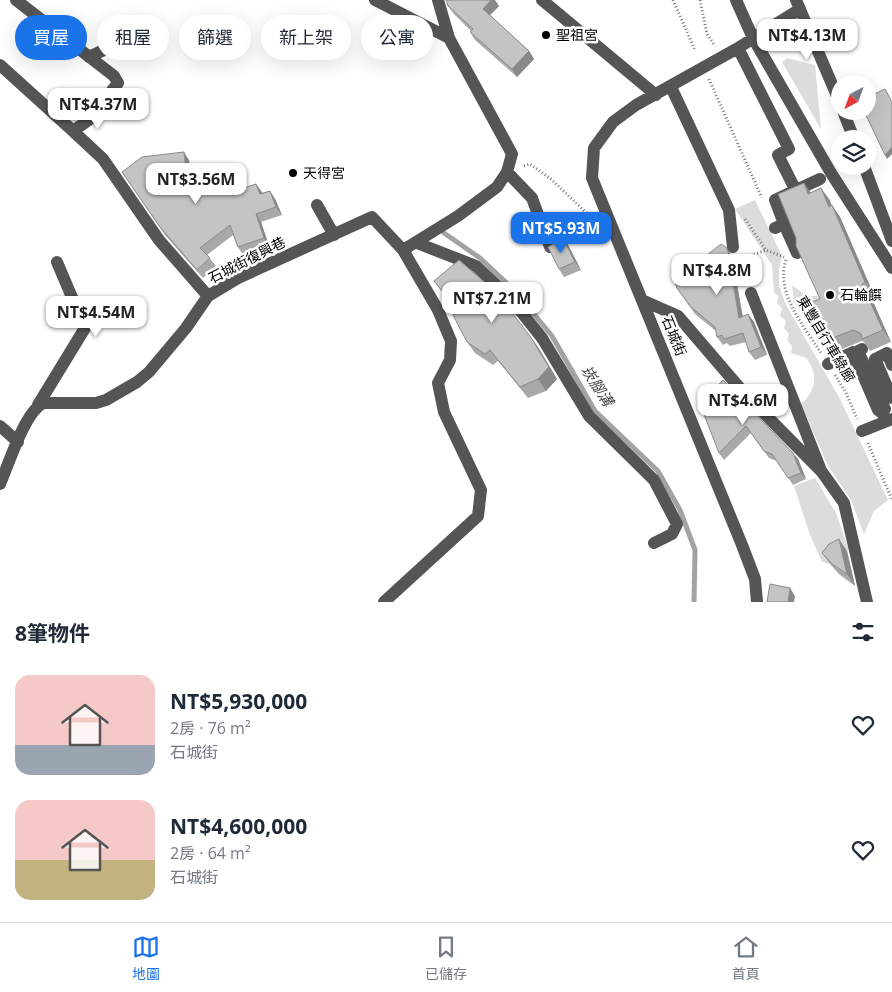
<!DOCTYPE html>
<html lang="zh-TW">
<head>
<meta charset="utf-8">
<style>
	:root { --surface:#fff; --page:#f6f6f7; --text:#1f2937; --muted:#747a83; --line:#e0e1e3; --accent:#1a73e8 }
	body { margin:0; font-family:"Open Sans","Noto Sans TC",sans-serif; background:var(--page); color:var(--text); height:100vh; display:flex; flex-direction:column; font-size:19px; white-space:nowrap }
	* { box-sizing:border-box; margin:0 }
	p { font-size:16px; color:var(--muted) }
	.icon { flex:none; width:28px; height:28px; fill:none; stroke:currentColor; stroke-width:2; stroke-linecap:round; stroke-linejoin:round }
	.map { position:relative; height:602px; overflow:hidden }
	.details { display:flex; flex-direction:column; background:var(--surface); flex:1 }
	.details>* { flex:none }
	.guide { position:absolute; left:15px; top:15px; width:500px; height:45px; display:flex; gap:10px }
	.needle { width:32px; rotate:221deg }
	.fabs { position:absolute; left:831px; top:75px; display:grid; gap:10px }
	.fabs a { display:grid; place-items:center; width:45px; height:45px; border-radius:50%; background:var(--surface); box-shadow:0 5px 20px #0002; font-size:25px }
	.price { position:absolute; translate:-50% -42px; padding:0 11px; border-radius:10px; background:#fff; color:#222; font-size:16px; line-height:32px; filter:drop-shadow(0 1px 2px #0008) }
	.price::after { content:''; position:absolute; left:50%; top:30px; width:15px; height:11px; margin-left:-8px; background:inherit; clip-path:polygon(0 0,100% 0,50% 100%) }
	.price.active { background:var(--accent); color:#fff }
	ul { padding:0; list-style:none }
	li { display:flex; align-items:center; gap:15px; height:125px; padding:0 15px }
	li span { display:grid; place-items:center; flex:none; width:140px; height:100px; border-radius:15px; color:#555 }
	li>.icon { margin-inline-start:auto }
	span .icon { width:60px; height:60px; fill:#fffc; stroke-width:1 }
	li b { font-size:21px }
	h2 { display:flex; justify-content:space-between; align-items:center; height:60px; padding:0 15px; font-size:21px }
	.pill { padding:0 18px; border-radius:22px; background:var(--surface); box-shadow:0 5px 20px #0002; font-size:18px; line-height:45px }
	.pill.active { background:var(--accent); color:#fff }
	.menu { display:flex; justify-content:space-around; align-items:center; height:70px; border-top:1px solid var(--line); background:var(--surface); font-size:14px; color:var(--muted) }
	.menu a { display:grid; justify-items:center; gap:2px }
	.menu .active { color:var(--accent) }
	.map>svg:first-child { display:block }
	.green { fill:#dcdcdc }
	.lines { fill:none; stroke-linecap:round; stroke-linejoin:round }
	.stream { stroke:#a3a3a3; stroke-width:5 }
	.path { stroke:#777; stroke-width:3; stroke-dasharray:1 2.5; stroke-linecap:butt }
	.minor { stroke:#555; stroke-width:12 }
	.wall { fill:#a9a9a9 }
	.shaded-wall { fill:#898989 }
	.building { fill:#c4c4c4; stroke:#898989 }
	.poi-dot { fill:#000; stroke:#fff; stroke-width:2 }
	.labels { text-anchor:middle; stroke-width:5; stroke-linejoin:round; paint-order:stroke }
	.poi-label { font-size:14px; fill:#000; stroke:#fff; text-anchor:start }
	.street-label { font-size:14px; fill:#000; stroke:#fff }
	.water-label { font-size:15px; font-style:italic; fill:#444; stroke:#fff }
</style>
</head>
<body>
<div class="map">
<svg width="892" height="602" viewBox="0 0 892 602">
	<rect width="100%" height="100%" fill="#fff"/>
	<path class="green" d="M787 58 815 65 821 129 782 62Z
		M755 200 782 256 779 269V286L786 305 839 397 888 500 874 511 864 534 851 500 828 466 801 404C816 391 819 374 806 358L791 353 792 346 787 340 789 334 784 328 786 321 780 316 782 308 777 303 778 296 774 292 772 265 735 209Z
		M792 285 806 296H822L820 314 839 355 832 359 794 302Z
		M815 478 836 513 849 550 837 556 830 564 822 562 810 535 794 486Z"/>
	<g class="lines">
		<path class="stream" d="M444 233 480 258 515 291 552 336 595 411 658 471 680 510 695 550 694 602"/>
		<path class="path" d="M673 0 695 50
			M700 0 707 34 715 46
			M709 79 761 196
			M524 166 530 164 551 179 595 221
			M745 219 766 250 784 257
			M744 258 766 250
			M786 260C775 293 804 326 821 353
			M835 375 846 393 857 419
			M868 443 892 500"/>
		<path class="minor" d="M16 0 114 76 118 83 90 119 73 131 103 159 159 240 208 296
			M375 0 449 38
			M542 0 656 95
			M736 0 753 38 831 173 892 268
			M796 0 840 103
			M738 48 789 149 778 155 796 191
			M89 57 140 33
			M0 65 73 131
			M671 87 729 210 733 247
			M843 111 854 139
			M864 166 892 241
			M507 172 532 198 550 247
			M317 205 334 235
			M784 224 797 253
			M775 228 784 224 775 200 820 179
			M417 243 476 266 510 298 542 338 589 416 654 480 677 524 672 534 654 543
			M751 293 820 468
			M644 301 678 316 744 393 822 472 844 503 867 602
			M849 354 853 352 878 410 882 413 885 409 858 351 862 349
			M828 364 849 354 852 360
			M892 365 887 353 875 359 892 398
			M38 405 85 328 57 262
			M0 426 18 442
			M862 431 892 419
			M0 484C9 464 24 413 43 403H96L106 400 137 382 149 372 186 328 208 296 238 278 372 217 403 250 458 216 497 187 507 172 512 154 449 38 438 0
			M384 602 478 516 481 490 444 412 438 383 450 360 451 341 438 310 403 250
			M757 602 755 579 742 545 592 178 594 148 613 122 636 105 738 48 800 9"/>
	</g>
	<path class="wall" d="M448 6H499L490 15 529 51 534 59 517 77 475 40 470 32 471 31 454 14Z
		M189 160 192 187 216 191H236L256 184 262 193 270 191 275 199 282 215 261 222 269 246 243 255 238 247 233 235 207 255 216 266 203 278 165 235 122 172Z
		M804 183 810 192 829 199 832 206 840 217 873 293 870 295 891 342 870 351 864 342 862 341 837 351 829 339Z
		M563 238 568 245 581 270 564 277 559 269Z
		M726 247 731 255 744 283 737 284 743 317 748 314 754 322 767 355 755 360 749 352 746 342 730 346 727 343 723 345 717 337 716 331 695 314 677 288Z
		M434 281 538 347 557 379 546 391 528 398 498 361 493 365 475 353 467 342 458 312 442 292Z
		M723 380 798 459 806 479 793 485 777 461 769 458 751 433 724 460 719 453Z
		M847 551 855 586 840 575 830 564 822 553Z"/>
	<path class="shaded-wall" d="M491 0H495L499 6 488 17 483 9Z
		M529 51 534 59 517 77 512 69Z
		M892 147V154L887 159 885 155Z
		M184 152 189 160 193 198 188 190Z
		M804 183 812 194H808Z
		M256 184 262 192 265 201 260 194Z
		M821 188 829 199 837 218 829 207Z
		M270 191 275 199 282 215 276 207Z
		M832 205 840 217 873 293 865 282Z
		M256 214 261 222 269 246 264 238Z
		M563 238 568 245 581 270 575 262Z
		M726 247 731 255 744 283 738 275Z
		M732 276 737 284 744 326 739 318Z
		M862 284 870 295 891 342 883 330Z
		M748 314 754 322 767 355 761 347Z
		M530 336 538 347 557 379 546 391 538 379Z
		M793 453 798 459 806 479 801 473Z
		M839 539 847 551 855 586 847 574Z
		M790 588 795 596 794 602H788Z"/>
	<path class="building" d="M446 0H491L483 9 529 51 512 69 470 32 473 29 448 6Z
		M885 89 892 102V147L885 155 864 111H868V97Z
		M184 152 188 190 206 177 216 191 232 186 234 191 256 184 260 194 270 191 276 207 256 214 264 238 238 247 230 225 200 248 210 258 197 270 160 227 122 172 142 157Z
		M804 183 808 194 821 188 829 207 832 205 865 282 862 284 883 330 862 339 861 334 854 330 829 339 812 302 820 299 796 246V238L778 194Z
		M563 238 575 262 559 269 548 247Z
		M721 244 726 247 738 275 732 276 739 318 748 314 761 347 749 352 743 333 724 339 722 335 717 337 715 327 690 306 677 288 673 277 693 266Z
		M459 260 496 292 530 336 549 367 538 379 520 387 490 350 485 354 467 342 453 315 459 311 434 281Z
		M723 380 793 453 801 473 788 478 772 454 764 451 746 426 719 453 700 404Z
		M839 539 847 574 832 564 822 553 829 544Z
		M770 584 790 588 788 602H767Z"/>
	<g class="poi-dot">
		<circle cx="546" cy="35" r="5"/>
		<circle cx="293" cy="173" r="5"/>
		<circle cx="830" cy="295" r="5"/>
	</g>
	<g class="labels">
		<g class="poi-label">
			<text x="556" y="40">聖祖宮</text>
			<text x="303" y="178">天得宮</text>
			<text x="840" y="300">石輪饌</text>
		</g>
		<g class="street-label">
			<text transform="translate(247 260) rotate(-27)" y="5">石城街復興巷</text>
			<text transform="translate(674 336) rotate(68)" y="5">石城街</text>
			<text transform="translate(826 339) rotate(59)" y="5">東豐自行車綠廊</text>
		</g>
		<g class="water-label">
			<text transform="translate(597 386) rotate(57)" y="5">崁腳溝</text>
		</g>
	</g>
</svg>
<div class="fabs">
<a><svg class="needle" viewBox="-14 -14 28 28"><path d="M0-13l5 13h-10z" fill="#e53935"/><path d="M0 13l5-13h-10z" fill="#747a83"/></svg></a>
<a><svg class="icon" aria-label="layers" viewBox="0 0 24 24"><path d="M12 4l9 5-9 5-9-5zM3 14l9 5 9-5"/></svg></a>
</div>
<b class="price" style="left:807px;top:61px">NT$4.13M</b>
<b class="price" style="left:98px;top:130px">NT$4.37M</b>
<b class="price" style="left:196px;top:205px">NT$3.56M</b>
<b class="price active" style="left:561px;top:254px">NT$5.93M</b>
<b class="price" style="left:717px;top:296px">NT$4.8M</b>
<b class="price" style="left:492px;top:324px">NT$7.21M</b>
<b class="price" style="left:96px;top:338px">NT$4.54M</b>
<b class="price" style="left:743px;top:426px">NT$4.6M</b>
<div class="guide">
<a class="pill active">買屋</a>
<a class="pill">租屋</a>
<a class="pill">篩選</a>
<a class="pill">新上架</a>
<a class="pill">公寓</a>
</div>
</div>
<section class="details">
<h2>8筆物件<svg class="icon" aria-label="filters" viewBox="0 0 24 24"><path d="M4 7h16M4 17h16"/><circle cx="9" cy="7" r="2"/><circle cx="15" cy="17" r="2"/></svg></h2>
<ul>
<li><span style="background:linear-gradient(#f6c9c9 70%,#9aa5b1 0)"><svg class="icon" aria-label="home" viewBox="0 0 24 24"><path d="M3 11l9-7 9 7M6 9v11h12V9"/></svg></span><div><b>NT$5,930,000</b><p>2房 · 76 m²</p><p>石城街</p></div><svg class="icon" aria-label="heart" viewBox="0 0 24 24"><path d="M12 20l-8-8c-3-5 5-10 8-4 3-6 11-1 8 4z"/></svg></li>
<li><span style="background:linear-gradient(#f6c9c9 60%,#c2b280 0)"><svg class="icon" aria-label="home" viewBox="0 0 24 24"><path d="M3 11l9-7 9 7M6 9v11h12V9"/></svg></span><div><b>NT$4,600,000</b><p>2房 · 64 m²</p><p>石城街</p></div><svg class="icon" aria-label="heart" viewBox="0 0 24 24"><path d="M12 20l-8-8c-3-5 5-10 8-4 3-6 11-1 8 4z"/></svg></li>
</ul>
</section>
<nav class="menu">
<a class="active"><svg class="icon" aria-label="map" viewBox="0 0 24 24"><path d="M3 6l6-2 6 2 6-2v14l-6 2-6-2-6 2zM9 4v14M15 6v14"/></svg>地圖</a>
<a><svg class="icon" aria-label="saved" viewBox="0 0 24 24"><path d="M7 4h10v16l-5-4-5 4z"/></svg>已儲存</a>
<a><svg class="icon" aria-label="home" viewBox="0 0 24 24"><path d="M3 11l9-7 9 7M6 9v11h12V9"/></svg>首頁</a>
</nav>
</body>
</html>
